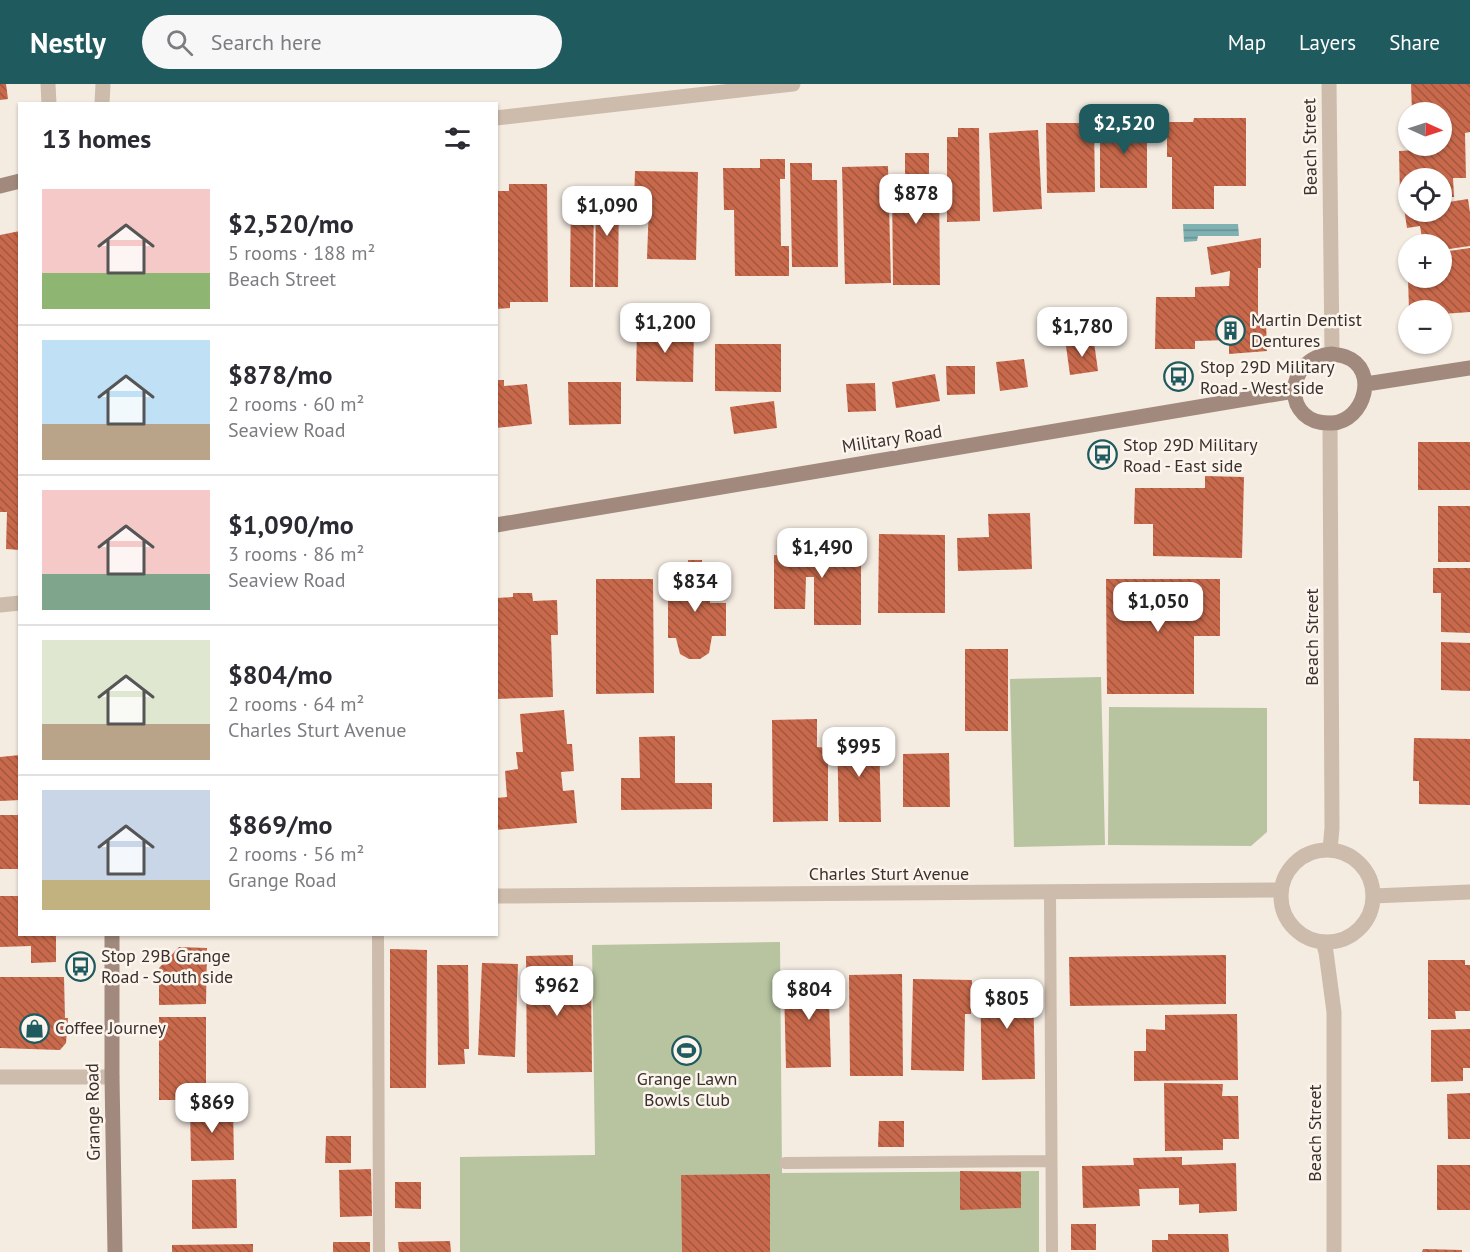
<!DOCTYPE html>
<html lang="en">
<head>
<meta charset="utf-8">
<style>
	:root { --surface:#fff; --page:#f7f7f7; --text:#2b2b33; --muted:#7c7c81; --line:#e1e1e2; --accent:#1f5a5e }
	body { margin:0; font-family:"PT Sans",sans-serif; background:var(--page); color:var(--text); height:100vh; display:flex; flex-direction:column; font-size:22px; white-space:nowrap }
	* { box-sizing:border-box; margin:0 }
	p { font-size:20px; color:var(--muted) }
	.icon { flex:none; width:33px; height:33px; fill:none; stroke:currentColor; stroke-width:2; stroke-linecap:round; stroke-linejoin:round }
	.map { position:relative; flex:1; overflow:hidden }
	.drawer { position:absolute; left:18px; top:18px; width:480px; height:834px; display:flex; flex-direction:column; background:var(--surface); border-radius:0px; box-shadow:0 2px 4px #0004 }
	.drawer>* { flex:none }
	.needle { width:39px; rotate:93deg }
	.controls { position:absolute; left:1398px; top:18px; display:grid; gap:12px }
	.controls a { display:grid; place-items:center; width:54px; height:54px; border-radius:50%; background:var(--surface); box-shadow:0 2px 4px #0004; font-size:30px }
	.price { position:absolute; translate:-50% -51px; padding:0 14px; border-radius:12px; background:#fff; color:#222; font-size:20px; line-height:39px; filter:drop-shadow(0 2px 3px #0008) }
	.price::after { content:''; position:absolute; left:50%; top:36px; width:18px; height:14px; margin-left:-9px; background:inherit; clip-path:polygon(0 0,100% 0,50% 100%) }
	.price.active { background:var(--accent); color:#fff }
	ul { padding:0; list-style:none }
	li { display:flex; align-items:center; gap:18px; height:150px; padding:0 24px }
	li+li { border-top:2px solid var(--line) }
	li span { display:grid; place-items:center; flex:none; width:168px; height:120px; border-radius:0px; color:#555 }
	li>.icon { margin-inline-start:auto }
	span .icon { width:72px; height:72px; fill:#fffc; stroke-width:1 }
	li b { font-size:26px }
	h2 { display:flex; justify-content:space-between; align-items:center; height:72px; padding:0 24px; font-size:26px }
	header { display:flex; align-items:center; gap:36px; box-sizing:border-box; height:84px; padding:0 30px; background:var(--accent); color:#fff }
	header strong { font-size:28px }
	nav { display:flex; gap:33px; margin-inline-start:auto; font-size:21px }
	.search { width:420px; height:54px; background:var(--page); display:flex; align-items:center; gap:15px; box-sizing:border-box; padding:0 21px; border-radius:33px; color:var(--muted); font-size:22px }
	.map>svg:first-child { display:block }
	.park { fill:#b8c4a0 }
	.water { fill:url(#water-rules) }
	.building { fill:url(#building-back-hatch) }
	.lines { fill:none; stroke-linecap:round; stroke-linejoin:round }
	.service { stroke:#cdbbac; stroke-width:12 }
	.minor { stroke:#cdbbac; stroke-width:15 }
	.secondary { stroke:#a18a7d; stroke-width:15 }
	.labels { text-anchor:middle; stroke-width:5; stroke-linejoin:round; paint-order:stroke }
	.street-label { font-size:18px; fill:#3b302b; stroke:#fbf5ee }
	.poi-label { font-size:18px; fill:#3b302b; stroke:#fbf5ee; text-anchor:start }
</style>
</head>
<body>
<header>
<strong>Nestly</strong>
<div class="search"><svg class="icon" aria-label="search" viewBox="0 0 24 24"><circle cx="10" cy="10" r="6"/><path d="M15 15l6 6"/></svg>Search here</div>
<nav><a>Map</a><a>Layers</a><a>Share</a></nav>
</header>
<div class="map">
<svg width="1470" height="1168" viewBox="0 0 1470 1168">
	<defs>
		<pattern id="water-rules" width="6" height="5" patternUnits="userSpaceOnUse" patternTransform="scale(1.5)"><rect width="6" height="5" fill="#7fb0b2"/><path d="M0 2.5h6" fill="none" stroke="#699091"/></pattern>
		<pattern id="building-back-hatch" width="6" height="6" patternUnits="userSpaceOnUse" patternTransform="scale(1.5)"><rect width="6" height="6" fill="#c8694b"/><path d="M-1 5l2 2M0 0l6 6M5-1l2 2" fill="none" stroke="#a4573f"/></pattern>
	</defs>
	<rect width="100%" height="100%" fill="#f4ebe1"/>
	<path class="park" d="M1101 593 1105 761 1014 763 1010 595Z
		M1109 623 1267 624V748L1251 762 1108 761Z
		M780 858 782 1089 1039 1087V1168H460V1073L595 1071 592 861Z"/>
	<path class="water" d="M1183 140H1238L1239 152H1198L1197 157 1184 158Z"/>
	<path class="building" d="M0 0H6L8 15 0 16Z
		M1411 0H1470V48L1465 49 1466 94H1453L1454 113H1442V94H1408V114H1400L1399 67 1418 66 1417 62H1442V28H1412Z
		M1194 34H1246V102H1214V125H1172V73H1167V38H1193Z
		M1147 35V104H1100V48H1112L1113 36Z
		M1046 39H1094L1095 108 1047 109Z
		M958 44H979L980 137 947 138V53H958Z
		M1038 46 1042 125 993 128 989 49Z
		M905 69H929V95H939L940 201H893L892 96H905Z
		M760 75H785V95H780L781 162H789V192H735L734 126H724L723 84H760Z
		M790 79H812V96H837L838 183H792Z
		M888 82 891 199 845 200 842 83Z
		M635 87 698 88 696 176 647 175 649 120 634 119Z
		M509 100H547L548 218H510V224L496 225V107H509Z
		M571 103H594L593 203H570Z
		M596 103H619L618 203H595Z
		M1468 115 1470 129V162L1442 166V160H1423L1420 142 1407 144 1404 124H1408V128H1442V119Z
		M20 147V466L6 465 7 428H0V151Z
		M1261 154V184H1258V236L1266 237 1267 267 1229 270V256L1195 257V265H1155L1156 213H1195V203L1229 202 1230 187 1211 191 1207 163Z
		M1470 164V228L1442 230V226H1409L1408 194H1442V168Z
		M637 242 694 243 693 298 636 297Z
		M1094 258 1098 287 1070 291 1066 262Z
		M715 260H781V308L715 307Z
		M1024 275 1028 303 1000 307 996 278Z
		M946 282H975V310L947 311Z
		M935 290 940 317 896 324 892 298Z
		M496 296H504V302L527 300 532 340 496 344Z
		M568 298H621V340L569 341Z
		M875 299 876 327 848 328 846 300Z
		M774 317 777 344 734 350 730 323Z
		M1418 358H1470V406H1418Z
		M1205 392 1244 393 1242 474 1153 472V440H1134L1135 404H1205Z
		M1438 422H1470V478H1438Z
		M1030 429 1032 485 958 487 957 454 989 453 988 430Z
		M879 450 945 451V529H878Z
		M810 451H849V460H861V541H814V493H806L805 525H774V471L785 472V460H810Z
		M688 476H702V487H710V519H726V552H712L709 569 700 575H689L680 570 676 554H668V514H678V487H688Z
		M1433 484H1470V549L1441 548V509H1433Z
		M596 495H653L654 609 596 610Z
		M1106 495H1220V552H1194V610H1107Z
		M513 509H532L533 517 557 516 558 551H551L553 613 496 615V514L513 513Z
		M1441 558 1470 559V607L1441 606Z
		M965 565H1008V647H965Z
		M564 626 567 660H572L574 687 561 688 563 707 574 706 577 739 496 746V714L507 713 505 687 518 685 516 668H523L520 630Z
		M817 635V663L828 664V737L773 738 772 636Z
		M879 650 881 738H839L837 651Z
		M675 652V699H712V725L621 726V694H640L639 653Z
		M1414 654 1470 655V721L1419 720V697H1413Z
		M949 669 950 723H903V670Z
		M20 671V716L0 717V673Z
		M0 731H20V785H0Z
		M0 812H20V850H56V878L31 879V862L0 863Z
		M179 863 207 864 206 920 159 921V884Z
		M390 865 427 866 426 1004H390Z
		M573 871V899H591L592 988 527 989 526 872Z
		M1226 871V920L1070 922 1069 873Z
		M1428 876H1465V881H1470V927H1455L1456 935H1428Z
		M482 879 518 880 515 973 478 971Z
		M437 881H468L469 965H464L465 980 438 981Z
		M902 890 903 992H850L849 891Z
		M836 891 837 920 829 917 831 983 786 984 784 901 792 900V892Z
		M0 893H64L65 934H68L66 959 60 966 0 964Z
		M913 895 972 896 971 930H965L964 987 911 986Z
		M1033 897 1035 995 982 996 980 898Z
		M1237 930 1238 996 1134 997V967H1146V945L1165 946V931Z
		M159 933H206V1016H159Z
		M1470 945V984H1463V997L1431 998V946Z
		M1164 999 1223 1000 1222 1012H1238L1239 1055H1223V1066L1165 1067Z
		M1470 1009V1055H1448L1447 1010Z
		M190 1023H233L234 1076 191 1077Z
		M879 1037H904V1063H878Z
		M326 1052H351V1079H325Z
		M1182 1073V1081L1236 1079 1237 1127 1199 1129V1120L1179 1121V1104L1139 1105 1140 1122 1083 1124 1082 1082 1134 1081 1133 1074Z
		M1437 1081H1470V1126H1437Z
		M371 1085 372 1132 340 1133 339 1086Z
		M960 1087 1021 1088V1124L960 1126Z
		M770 1090V1168H682L681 1091Z
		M236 1095 237 1144 192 1145V1096Z
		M395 1098H421V1125L395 1124Z
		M1071 1140H1096V1166H1071Z
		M1168 1150H1228L1229 1168H1152V1156H1168Z
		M450 1157 451 1168H399L398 1158Z
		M333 1158H370V1168H333Z
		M253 1160V1168H172V1161Z
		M1423 1165 1462 1166V1168H1422Z"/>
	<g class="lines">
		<path class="service" d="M1050 809 1052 1168
			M378 850 379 1168
			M785 1079 1051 1077"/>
		<path class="minor" d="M48 0 49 20
			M1329 0 1332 270
			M102 20 103 0
			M496 34 793 0
			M0 521 20 519
			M1330 766 1332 744 1330 339
			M1281 812a46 46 0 1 1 92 0a46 46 0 1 1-92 0Z
			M496 812 1281 806
			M1373 812 1470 808
			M1323 858 1326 868 1334 928V1168
			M0 993H112"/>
		<path class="secondary" d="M0 102 20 97
			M1332 270C1336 271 1342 271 1346 273 1379 285 1365 337 1332 339 1281 342 1283 273 1332 270Z
			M1366 300 1470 284
			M496 441 1294 307
			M112 850V993L115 1168"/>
	</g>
	<defs>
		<symbol id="building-ring" viewBox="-11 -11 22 22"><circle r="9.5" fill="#fbf5ee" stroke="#1f5a5e" stroke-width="1.5"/><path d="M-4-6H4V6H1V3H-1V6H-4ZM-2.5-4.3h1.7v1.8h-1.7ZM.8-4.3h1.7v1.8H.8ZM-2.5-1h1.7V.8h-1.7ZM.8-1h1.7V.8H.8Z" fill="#1f5a5e"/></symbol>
		<symbol id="bus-ring" viewBox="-11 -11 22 22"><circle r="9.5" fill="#fbf5ee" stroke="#1f5a5e" stroke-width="1.5"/><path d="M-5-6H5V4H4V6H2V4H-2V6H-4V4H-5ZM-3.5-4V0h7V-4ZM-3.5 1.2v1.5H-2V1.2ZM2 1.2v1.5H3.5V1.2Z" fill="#1f5a5e"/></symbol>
		<symbol id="shop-ring" viewBox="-11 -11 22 22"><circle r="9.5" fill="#fbf5ee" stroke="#1f5a5e" stroke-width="1.5"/><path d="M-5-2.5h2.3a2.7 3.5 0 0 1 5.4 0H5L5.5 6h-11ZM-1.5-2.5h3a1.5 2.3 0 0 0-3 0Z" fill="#1f5a5e"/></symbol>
		<symbol id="stadium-ring" viewBox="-11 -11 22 22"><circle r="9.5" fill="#fbf5ee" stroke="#1f5a5e" stroke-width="1.5"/><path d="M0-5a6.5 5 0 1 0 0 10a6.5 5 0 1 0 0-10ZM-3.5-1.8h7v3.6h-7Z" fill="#1f5a5e"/></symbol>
	</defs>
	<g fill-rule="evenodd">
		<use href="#building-ring" x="1214" y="230" width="33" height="33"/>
		<use href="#bus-ring" x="1162" y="276" width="33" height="33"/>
		<use href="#bus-ring" x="1086" y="354" width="33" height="33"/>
		<use href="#bus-ring" x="64" y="866" width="33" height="33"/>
		<use href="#shop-ring" x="18" y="928" width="33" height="33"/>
		<use href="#stadium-ring" x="670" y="950" width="33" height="33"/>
	</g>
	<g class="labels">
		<g class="street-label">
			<text transform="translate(1310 63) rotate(-91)" y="6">Beach Street</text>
			<text transform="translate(892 355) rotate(-9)" y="6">Military Road</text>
			<text transform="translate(1312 553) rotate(-90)" y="6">Beach Street</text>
			<text x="889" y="796">Charles Sturt Avenue</text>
			<text transform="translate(93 1028) rotate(-91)" y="6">Grange Road</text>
			<text transform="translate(1315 1049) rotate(-90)" y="6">Beach Street</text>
		</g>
		<g class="poi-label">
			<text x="1251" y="242">Martin Dentist<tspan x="1251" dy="21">Dentures</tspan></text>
			<text x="1200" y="289">Stop 29D Military<tspan x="1200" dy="21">Road - West side</tspan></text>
			<text x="1123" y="367">Stop 29D Military<tspan x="1123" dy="21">Road - East side</tspan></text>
			<text x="101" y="878">Stop 29B Grange<tspan x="101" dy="21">Road - South side</tspan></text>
			<text x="55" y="950">Coffee Journey</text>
			<text x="687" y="1001" text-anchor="middle">Grange Lawn<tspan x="687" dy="21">Bowls Club</tspan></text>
		</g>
	</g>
</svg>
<div class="controls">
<a><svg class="needle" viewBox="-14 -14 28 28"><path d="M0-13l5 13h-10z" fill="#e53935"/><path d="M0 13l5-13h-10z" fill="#7c7c81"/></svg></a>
<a><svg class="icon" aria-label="locate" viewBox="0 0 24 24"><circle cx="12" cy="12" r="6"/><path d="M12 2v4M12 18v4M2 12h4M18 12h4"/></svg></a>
<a>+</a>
<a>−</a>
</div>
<b class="price active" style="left:1124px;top:71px">$2,520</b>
<b class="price" style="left:916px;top:141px">$878</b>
<b class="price" style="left:607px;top:153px">$1,090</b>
<b class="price" style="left:665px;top:270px">$1,200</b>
<b class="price" style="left:1082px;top:274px">$1,780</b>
<b class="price" style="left:822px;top:495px">$1,490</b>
<b class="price" style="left:695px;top:529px">$834</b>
<b class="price" style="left:1158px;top:549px">$1,050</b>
<b class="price" style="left:859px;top:694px">$995</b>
<b class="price" style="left:557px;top:933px">$962</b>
<b class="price" style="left:809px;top:937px">$804</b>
<b class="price" style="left:1007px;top:946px">$805</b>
<b class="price" style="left:212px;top:1050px">$869</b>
<section class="drawer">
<h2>13 homes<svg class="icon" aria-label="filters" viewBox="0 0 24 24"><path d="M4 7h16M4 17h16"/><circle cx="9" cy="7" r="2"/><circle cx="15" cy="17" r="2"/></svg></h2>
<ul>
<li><span style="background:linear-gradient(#f6c9c9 70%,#8fb573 0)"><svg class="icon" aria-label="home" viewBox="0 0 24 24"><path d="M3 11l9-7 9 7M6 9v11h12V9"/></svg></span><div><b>$2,520/mo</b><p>5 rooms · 188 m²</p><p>Beach Street</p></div></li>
<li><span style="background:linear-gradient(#bfe0f5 70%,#b9a48a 0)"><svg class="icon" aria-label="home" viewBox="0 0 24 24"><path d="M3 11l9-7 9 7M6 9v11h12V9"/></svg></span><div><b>$878/mo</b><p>2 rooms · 60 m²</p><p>Seaview Road</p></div></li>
<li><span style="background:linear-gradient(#f6c9c9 70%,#7fa58c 0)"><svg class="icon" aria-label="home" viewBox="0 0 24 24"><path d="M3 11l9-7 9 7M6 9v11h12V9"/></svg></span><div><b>$1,090/mo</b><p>3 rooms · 86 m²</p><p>Seaview Road</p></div></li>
<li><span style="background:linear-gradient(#dfe7d0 70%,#b9a48a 0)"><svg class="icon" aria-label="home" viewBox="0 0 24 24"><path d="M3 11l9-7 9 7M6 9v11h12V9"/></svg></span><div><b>$804/mo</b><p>2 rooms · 64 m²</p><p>Charles Sturt Avenue</p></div></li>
<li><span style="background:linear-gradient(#c9d6e8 75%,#c2b280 0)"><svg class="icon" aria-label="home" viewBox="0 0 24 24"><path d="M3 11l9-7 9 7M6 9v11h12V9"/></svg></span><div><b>$869/mo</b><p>2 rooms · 56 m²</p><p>Grange Road</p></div></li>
</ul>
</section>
</div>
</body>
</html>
